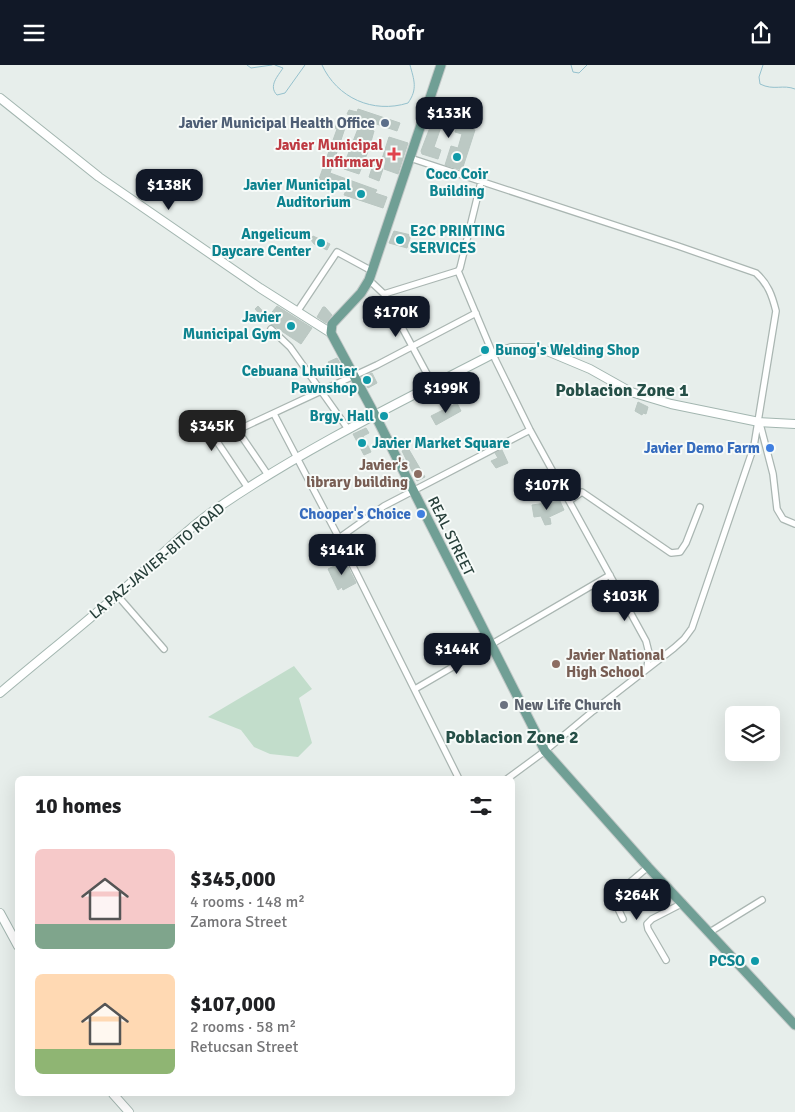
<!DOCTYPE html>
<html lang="en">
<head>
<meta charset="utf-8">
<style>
	:root { --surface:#fff; --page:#f2f2f2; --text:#202124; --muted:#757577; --accent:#111827 }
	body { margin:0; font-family:Signika,sans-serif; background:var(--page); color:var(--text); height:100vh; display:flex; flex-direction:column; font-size:19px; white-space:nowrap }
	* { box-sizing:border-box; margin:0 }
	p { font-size:16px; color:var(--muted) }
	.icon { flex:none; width:28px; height:28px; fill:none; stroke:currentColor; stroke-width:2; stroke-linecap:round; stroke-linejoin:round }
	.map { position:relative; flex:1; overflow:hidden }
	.panel { position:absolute; left:15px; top:711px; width:500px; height:320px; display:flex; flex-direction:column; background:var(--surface); border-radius:8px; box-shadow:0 5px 20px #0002 }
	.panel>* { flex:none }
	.buttons { position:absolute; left:725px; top:641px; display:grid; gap:10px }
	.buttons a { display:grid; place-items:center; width:55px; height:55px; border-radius:8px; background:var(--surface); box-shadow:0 5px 20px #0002; font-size:25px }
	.price { position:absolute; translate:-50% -42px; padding:0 11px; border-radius:10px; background:var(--accent); color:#fff; font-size:16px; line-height:32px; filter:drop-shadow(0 1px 2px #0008) }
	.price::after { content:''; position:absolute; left:50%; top:30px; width:15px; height:11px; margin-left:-8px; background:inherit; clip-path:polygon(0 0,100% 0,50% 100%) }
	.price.selected { background:#222; color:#fff }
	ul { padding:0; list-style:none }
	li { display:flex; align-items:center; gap:15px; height:125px; padding:0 20px }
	li span { display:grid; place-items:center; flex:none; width:140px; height:100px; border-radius:8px; color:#555 }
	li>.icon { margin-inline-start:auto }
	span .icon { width:60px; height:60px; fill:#fffc; stroke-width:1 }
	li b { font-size:21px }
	h2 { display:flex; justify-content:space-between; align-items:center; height:60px; padding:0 20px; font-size:21px }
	header { display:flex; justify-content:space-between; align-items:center; height:65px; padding:0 20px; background:var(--accent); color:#fff; font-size:22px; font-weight:700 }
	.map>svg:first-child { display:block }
	.green { fill:#c2ddcb }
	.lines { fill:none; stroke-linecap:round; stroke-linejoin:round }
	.stream { stroke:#95c1cd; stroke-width:1 }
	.building { fill:#bcc9c4; stroke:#bac7c2 }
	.street-casing { stroke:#aab6b2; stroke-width:8 }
	.secondary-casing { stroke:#a3b6b0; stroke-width:10 }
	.primary-casing { stroke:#c3c9c8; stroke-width:11 }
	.street { stroke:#fff; stroke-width:5.5 }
	.secondary { stroke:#fff; stroke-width:8 }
	.primary { stroke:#709f95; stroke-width:9 }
	.service-dot { fill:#5c6f8a; stroke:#f7fbf9; stroke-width:2 }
	.health-dot { fill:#e0444e; stroke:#f7fbf9; stroke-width:2 }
	.culture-dot { fill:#0f9aa8; stroke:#f7fbf9; stroke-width:2 }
	.shop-dot { fill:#3f7fe0; stroke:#f7fbf9; stroke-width:2 }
	.education-dot { fill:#8d6e63; stroke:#f7fbf9; stroke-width:2 }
	.worship-dot { fill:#6b7280; stroke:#f7fbf9; stroke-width:2 }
	.labels { text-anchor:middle; stroke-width:4; stroke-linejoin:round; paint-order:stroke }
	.service-label { font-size:15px; font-weight:bold; fill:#4e5e75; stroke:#f7fbf9; text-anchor:end }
	.health-label { font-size:15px; font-weight:bold; fill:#be3a42; stroke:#f7fbf9; text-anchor:end }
	.culture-label { font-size:15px; font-weight:bold; fill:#0d838f; stroke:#f7fbf9; text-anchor:end }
	.shop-label { font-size:15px; font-weight:bold; fill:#366cbe; stroke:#f7fbf9; text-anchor:end }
	.education-label { font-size:15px; font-weight:bold; fill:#785e54; stroke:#f7fbf9; text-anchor:end }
	.street-label { font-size:15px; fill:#273f3a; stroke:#f7fbf9 }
	.worship-label { font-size:15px; font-weight:bold; fill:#5b616d; stroke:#f7fbf9; text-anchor:start }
	.quarter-label { font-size:18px; font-weight:bold; fill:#254f47; stroke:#f7fbf9 }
</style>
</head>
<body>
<header><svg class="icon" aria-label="menu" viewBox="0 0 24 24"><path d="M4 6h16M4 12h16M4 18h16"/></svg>Roofr<svg class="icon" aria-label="share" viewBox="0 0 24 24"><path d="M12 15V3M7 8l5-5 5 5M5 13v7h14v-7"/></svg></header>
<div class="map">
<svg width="795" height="1047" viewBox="0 0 795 1047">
	<rect width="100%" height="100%" fill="#e7eeeb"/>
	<path class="green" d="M294 601 312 624 299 633 312 678 298 692 270 689 254 682 241 665 208 652Z"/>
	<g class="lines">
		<path class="stream" d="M247 0 251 3 272 0
			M275 0 283 3C278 11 268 21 277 30L285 28 305 0
			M322 0C337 33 373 49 408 38 418 24 414 15 410 0
			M571 0 573 7 579 8 587 0
			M763 0 759 12 760 19C774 26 783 19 795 24"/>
	</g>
	<path class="building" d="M358 44 400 58 397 66 347 49 349 45 357 47Z
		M437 44 460 51 464 61 475 65 462 105 445 100 451 81 458 83 462 69 455 67 457 61 450 59 448 64 441 62 434 82 441 85 438 94 422 89 421 86Z
		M338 54 347 57 330 108 377 125 375 128 387 132 383 143 344 130 347 123 319 114 337 64 335 63Z
		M359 61 374 66 369 84 359 109 344 104 347 97H345Z
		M389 72 408 78 398 109 384 104 386 95 382 94Z
		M373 100 383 104 379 116 369 112Z
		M394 166 411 170 407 183 389 178Z
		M313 171 330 179 327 185 314 179 311 175Z
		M258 241 268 252 277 241 312 263 301 279 265 255 255 244Z
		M323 242H325L332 250 326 258 317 252Z
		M337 293 343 303 336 307 328 297Z
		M372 308 377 318 368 323 362 312Z
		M638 337 648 342 646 349 643 348 642 350 635 346Z
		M457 338 461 346 436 360 431 351Z
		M366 363 369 368 363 371 371 387 364 390 353 369Z
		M408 383 425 412 417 416 402 386Z
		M502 385 508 398 496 403 491 396 498 393 495 388Z
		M560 436 564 445 547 453H550L551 459 545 460 541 451 534 452 532 440Z
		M345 496 356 518 343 525 342 522 338 525 328 504Z"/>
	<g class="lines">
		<defs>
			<path id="street" d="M410 93 678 181 756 208C768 219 772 230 776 246L754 381 692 563 684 574 674 583 593 646 545 686 507 714
				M458 206 495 294 530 365 646 576 649 588 647 603
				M369 215 384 229 433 320
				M384 229 458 206 460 203 481 117
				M297 247 337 187 372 206
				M271 264 290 282 348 364
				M274 349 339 473 459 714
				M760 359 773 409 777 444 783 454 795 459
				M238 366 268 410
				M248 423 216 375 377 300 476 248
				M569 436 582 427 671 488 680 487 686 478 700 442
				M339 473 384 441 530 365
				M117 530 164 584
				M415 624 610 510
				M623 854 614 835 616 829 648 802
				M710 867 762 835
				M666 895 648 864 647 859 652 854 683 838"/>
			<path id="secondary" d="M0 33 99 112 260 223 331 268
				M0 628C39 595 78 564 116 531 149 503 178 471 213 446 301 385 398 338 493 289L511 283H534L547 286 590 304 631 327 671 339 759 357 795 359
				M0 848 18 881
				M113 1029 129 1047"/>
			<path id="primary" d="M441 0 369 215 361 228 332 259 331 268 375 350 545 686 648 802 795 960"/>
		</defs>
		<use href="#street" class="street-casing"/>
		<use href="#secondary" class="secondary-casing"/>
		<use href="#primary" class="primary-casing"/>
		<use href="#street" class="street"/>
		<use href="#secondary" class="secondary"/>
		<use href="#primary" class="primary"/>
	</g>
	<circle class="service-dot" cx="385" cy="58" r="5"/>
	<path class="health-dot" d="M391.5 81.5h5v5h5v5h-5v5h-5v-5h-5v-5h5z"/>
	<g class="culture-dot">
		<circle cx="457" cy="92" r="5"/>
		<circle cx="361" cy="129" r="5"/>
		<circle cx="400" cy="175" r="5"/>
		<circle cx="321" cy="178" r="5"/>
		<circle cx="291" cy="261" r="5"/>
		<circle cx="485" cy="285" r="5"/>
		<circle cx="367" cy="315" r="5"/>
		<circle cx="384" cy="351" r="5"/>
		<circle cx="362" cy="378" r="5"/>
		<circle cx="755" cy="896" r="5"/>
	</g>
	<g class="shop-dot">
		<circle cx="770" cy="383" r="5"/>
		<circle cx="421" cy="449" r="5"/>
	</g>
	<g class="education-dot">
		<circle cx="418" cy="409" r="5"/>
		<circle cx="556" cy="599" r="5"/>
	</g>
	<circle class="worship-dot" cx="504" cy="640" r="5"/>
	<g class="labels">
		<g class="service-label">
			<text x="375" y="63">Javier Municipal Health Office</text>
		</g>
		<g class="health-label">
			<text x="383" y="85">Javier Municipal<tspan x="383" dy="17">Infirmary</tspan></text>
		</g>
		<g class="culture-label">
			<text x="457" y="114" text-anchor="middle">Coco Coir<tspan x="457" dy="17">Building</tspan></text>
			<text x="351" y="125">Javier Municipal<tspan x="351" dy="17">Auditorium</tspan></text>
			<text x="410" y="171" text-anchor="start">E2C PRINTING<tspan x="410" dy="17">SERVICES</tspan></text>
			<text x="311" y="174">Angelicum<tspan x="311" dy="17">Daycare Center</tspan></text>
			<text x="281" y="257">Javier<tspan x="281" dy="17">Municipal Gym</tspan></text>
			<text x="495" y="290" text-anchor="start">Bunog's Welding Shop</text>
			<text x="357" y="311">Cebuana Lhuillier<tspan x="357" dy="17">Pawnshop</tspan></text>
			<text x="374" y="356">Brgy. Hall</text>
			<text x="372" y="383" text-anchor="start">Javier Market Square</text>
			<text x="745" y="901">PCSO</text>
		</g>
		<g class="shop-label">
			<text x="760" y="388">Javier Demo Farm</text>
			<text x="411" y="454">Chooper's Choice</text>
		</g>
		<g class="education-label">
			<text x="408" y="405">Javier's<tspan x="408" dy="17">library building</tspan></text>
			<text x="566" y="595" text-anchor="start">Javier National<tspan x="566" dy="17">High School</tspan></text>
		</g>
		<g class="street-label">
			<text transform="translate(451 471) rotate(64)" y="5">REAL STREET</text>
			<text transform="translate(157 496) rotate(-40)" y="5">LA PAZ-JAVIER-BITO ROAD</text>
		</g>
		<g class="worship-label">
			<text x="514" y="645">New Life Church</text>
		</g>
		<g class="quarter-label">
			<text x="622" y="331">Poblacion Zone 1</text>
			<text x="512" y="678">Poblacion Zone 2</text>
		</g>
	</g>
</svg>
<div class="buttons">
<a><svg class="icon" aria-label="layers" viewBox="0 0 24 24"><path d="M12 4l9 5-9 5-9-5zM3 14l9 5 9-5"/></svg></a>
</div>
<b class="price" style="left:449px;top:74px">$133K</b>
<b class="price" style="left:169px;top:146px">$138K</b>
<b class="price" style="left:396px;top:273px">$170K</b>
<b class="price" style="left:446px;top:349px">$199K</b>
<b class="price selected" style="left:212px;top:387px">$345K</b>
<b class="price" style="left:547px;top:446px">$107K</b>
<b class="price" style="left:342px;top:511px">$141K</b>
<b class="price" style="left:625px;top:557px">$103K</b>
<b class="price" style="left:457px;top:610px">$144K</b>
<b class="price" style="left:637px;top:856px">$264K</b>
<section class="panel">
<h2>10 homes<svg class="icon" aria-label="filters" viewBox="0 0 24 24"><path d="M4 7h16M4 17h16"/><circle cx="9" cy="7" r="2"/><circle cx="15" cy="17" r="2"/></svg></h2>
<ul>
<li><span style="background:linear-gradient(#f6c9c9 75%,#7fa58c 0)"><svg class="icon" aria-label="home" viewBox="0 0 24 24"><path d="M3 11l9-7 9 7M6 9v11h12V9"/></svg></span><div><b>$345,000</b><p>4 rooms · 148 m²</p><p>Zamora Street</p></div></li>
<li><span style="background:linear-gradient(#ffd9b3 75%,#8fb573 0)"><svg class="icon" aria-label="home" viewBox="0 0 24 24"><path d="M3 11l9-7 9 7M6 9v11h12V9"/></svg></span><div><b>$107,000</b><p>2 rooms · 58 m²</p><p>Retucsan Street</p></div></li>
</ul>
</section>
</div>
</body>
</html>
